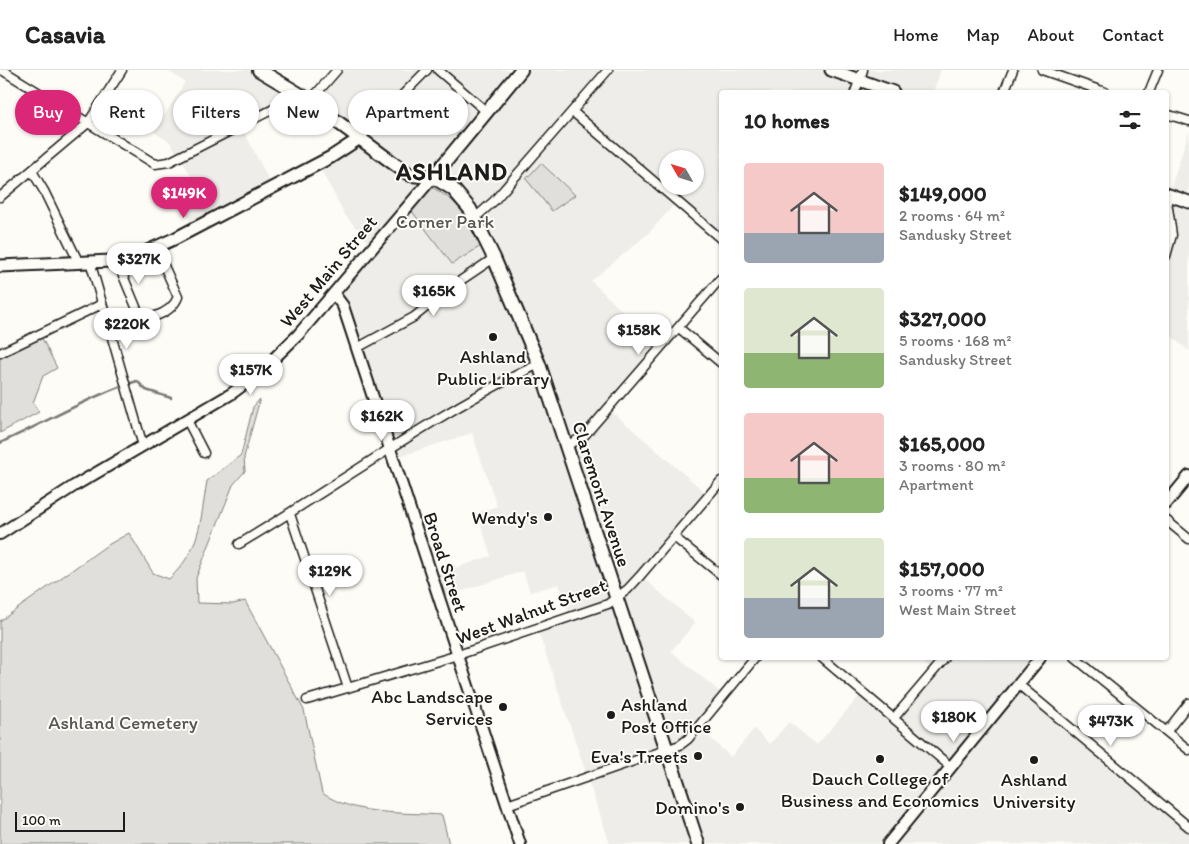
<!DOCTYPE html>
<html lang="en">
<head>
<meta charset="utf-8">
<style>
	:root { --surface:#fff; --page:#f2f2f2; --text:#222; --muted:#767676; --line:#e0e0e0; --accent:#db2777 }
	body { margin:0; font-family:Itim,sans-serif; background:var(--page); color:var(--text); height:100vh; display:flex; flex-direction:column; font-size:19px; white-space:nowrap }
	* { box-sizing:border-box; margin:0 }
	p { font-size:16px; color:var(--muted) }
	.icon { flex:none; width:28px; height:28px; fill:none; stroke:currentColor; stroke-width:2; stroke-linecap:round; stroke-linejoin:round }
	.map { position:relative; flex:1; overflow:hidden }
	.drawer { position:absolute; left:719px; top:20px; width:450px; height:570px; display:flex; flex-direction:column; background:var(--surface); border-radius:5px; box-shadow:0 1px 4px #0004 }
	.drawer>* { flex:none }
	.top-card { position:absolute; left:15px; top:20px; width:475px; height:45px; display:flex; gap:10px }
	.needle { width:32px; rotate:309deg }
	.fabs { position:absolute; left:659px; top:80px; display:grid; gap:10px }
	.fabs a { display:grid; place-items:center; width:45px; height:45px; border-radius:50%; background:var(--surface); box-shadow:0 1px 4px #0004; font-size:25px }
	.scale { position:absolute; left:15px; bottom:12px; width:110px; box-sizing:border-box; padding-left:5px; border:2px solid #1c1c1c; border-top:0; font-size:14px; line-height:18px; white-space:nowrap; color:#1c1c1c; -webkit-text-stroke:4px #fdfcf7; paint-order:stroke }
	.price { position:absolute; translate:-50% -42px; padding:0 11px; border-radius:18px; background:#fff; color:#222; font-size:16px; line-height:32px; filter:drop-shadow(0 1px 2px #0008) }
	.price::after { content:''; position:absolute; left:50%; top:30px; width:15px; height:11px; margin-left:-8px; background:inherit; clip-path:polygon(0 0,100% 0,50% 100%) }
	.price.current { background:var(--accent); color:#fff }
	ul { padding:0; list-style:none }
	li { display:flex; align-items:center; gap:15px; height:125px; padding:0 25px }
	li span { display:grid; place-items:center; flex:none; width:140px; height:100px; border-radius:5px; color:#555 }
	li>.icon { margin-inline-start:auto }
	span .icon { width:60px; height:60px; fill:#fffc; stroke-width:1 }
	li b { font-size:21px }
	h2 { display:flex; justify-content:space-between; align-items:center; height:60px; padding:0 25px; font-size:21px }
	.pill { padding:0 18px; border-radius:22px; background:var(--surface); box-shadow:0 1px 4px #0004; font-size:18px; line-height:45px }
	.pill.current { background:var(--accent); color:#fff }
	header { display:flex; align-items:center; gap:30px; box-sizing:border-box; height:70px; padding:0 25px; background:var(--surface); border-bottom:1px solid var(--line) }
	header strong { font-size:24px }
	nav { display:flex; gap:28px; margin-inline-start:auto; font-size:18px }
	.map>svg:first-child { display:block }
	.built { fill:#eeede9; fill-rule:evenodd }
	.green { fill:#e0dfdb; stroke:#7e7e7c }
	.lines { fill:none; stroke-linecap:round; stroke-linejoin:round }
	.stream { stroke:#797876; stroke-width:2.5 }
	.minor-casing { stroke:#1c1c1c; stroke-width:11 }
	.tertiary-casing { stroke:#1c1c1c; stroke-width:14 }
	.secondary-casing { stroke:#1c1c1c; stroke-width:15 }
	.primary-casing { stroke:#1c1c1c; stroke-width:16 }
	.minor { stroke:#fdfcf7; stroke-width:8 }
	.tertiary { stroke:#fdfcf7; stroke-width:10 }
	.secondary { stroke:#fdfcf7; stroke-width:11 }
	.primary { stroke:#fdfcf7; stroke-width:12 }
	.poi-dot { fill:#1c1c1c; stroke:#fdfcf7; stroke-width:2 }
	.labels { text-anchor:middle; stroke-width:4; stroke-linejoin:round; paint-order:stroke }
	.park-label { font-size:19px; fill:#575655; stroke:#fdfcf7 }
	.street-label { font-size:19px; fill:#1c1c1c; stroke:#fdfcf7 }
	.poi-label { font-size:19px; fill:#1c1c1c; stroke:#fdfcf7; text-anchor:end }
	.district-label { font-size:24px; font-weight:bold; letter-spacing:1px; fill:#1c1c1c; stroke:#fdfcf7 }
</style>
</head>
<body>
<header>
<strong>Casavia</strong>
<nav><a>Home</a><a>Map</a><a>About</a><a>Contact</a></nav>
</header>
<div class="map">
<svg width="1189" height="774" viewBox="0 0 1189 774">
	<rect width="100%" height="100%" fill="#fdfcf7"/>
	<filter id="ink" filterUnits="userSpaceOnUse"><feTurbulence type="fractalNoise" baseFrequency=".02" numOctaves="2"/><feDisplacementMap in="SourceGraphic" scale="10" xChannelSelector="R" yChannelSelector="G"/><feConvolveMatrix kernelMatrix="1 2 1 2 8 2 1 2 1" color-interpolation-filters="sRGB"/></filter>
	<g filter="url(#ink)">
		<path class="built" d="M166 0H273L268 7 301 25 242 58 274 120 195 160 175 123 195 112 170 72 154 62 185 12Z
			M334 0H941L933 22H721V168L677 131 649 163 591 211 663 280 610 340 708 425 640 505 695 553 671 581 722 624 697 656 731 687 754 659 770 674 789 652 817 675 862 623 892 648 932 600 917 588H1047L1020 621 1189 759V774H610L536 555 569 544 559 514 530 522 523 501 444 527 437 504 491 486 477 443 497 436 472 363 394 388 335 218 371 175 345 145 319 96 366 71 311 27ZM668 89H695V116H668Z
			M1189 61V281L1166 262V116L1171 117Z"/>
		<path class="green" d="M541 93 575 125 552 141 526 109Z
			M426 114C462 133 463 142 481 176L452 194 408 136Z
			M40 264 57 298 43 306 33 333 39 342 0 363V286Z
			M260 329 244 387 245 401 233 415 196 508 197 533 233 534 245 531 304 640 322 723C356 746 402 742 442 745L449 774H0V551L106 476 129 463 153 503 169 509C201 479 200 452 207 411L241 385 253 337Z"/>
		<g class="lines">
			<path class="stream" d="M131 313 137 311 146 320 171 328
				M0 373C41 355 77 333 119 317"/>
			<defs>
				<path id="minor" d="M2 0 155 94 169 92 301 25
					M438 0 487 42
					M1042 0 1105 22
					M855 22 863 0
					M1004 22 1013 0
					M1149 22 1158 0
					M309 32 337 0
					M573 42 721 169
					M1166 44 1189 51
					M360 68 427 0
					M32 101 44 121 78 191
					M1166 124 1172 165 1166 186
					M0 127 88 53 122 0
					M475 148 494 131 608 0
					M90 191 143 376
					M117 191 141 249
					M107 253C130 250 168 252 178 227L156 178
					M679 258 721 293
					M357 278 414 247 454 215 494 188
					M0 283 102 234
					M187 350 204 383
					M566 376 584 366 721 208
					M290 444 348 618
					M1166 450 1189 469
					M674 467 721 505
					M239 474C339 415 433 344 539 294
					M822 588 951 697
					M1075 588 1189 680
					M1018 614 1189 757
					M307 630 458 585 608 534 628 519 640 506 721 411
					M894 648 945 588
					M1167 661 1189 633
					M507 735 680 675 688 669 755 588"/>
				<path id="tertiary" d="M334 224 343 236 520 774
					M1166 434 1189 406
					M0 464 74 416 231 324 258 304 298 265 433 107
					M888 774 1040 588"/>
				<path id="secondary" d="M831 0 893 22
					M1166 124 1189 132
					M0 196 111 191 134 187 176 168 331 87 360 68"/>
				<path id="primary" d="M259 0 301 25 404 101 411 105 433 107 453 119 470 139 494 188 539 294 698 774
					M433 107 521 0"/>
			</defs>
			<use href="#minor" class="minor-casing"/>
			<use href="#tertiary" class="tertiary-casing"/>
			<use href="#secondary" class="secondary-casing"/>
			<use href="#primary" class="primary-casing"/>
			<use href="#minor" class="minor"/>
			<use href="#tertiary" class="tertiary"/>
			<use href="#secondary" class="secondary"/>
			<use href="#primary" class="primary"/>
		</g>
	</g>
	<g class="poi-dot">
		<circle cx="493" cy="267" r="5"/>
		<circle cx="548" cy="447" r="5"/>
		<circle cx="503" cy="637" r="5"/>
		<circle cx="611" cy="645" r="5"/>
		<circle cx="698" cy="686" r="5"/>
		<circle cx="880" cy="689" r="5"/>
		<circle cx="1034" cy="690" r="5"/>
		<circle cx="740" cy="737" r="5"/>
	</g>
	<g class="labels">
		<g class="park-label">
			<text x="445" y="158">Corner Park</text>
			<text x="123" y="659">Ashland Cemetery</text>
		</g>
		<g class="street-label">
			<text transform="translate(328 201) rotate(-50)" y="7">West Main Street</text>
			<text transform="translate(602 424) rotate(72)" y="7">Claremont Avenue</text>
			<text transform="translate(446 492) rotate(72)" y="7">Broad Street</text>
			<text transform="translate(531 541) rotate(-20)" y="7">West Walnut Street</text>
		</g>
		<g class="poi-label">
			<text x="493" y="293" text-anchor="middle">Ashland<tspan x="493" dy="22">Public Library</tspan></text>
			<text x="538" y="454">Wendy's</text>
			<text x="493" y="633">Abc Landscape<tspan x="493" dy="22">Services</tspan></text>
			<text x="621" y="641" text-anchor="start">Ashland<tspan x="621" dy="22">Post Office</tspan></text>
			<text x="688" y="693">Eva's Treets</text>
			<text x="880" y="715" text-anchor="middle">Dauch College of<tspan x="880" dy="22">Business and Economics</tspan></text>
			<text x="1034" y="716" text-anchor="middle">Ashland<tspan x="1034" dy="22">University</tspan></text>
			<text x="730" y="744">Domino's</text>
		</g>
		<g class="district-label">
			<text x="452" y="110">ASHLAND</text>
		</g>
	</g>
</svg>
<div class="fabs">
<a><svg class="needle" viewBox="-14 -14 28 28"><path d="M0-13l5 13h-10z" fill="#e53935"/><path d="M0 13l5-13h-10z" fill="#767676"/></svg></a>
</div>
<div class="scale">100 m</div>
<b class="price current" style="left:184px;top:149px">$149K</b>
<b class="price" style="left:139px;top:215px">$327K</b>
<b class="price" style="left:434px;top:247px">$165K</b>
<b class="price" style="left:127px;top:280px">$220K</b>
<b class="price" style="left:639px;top:286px">$158K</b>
<b class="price" style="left:251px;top:326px">$157K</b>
<b class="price" style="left:382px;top:372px">$162K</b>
<b class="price" style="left:330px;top:527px">$129K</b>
<b class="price" style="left:954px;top:673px">$180K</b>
<b class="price" style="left:1111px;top:677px">$473K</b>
<div class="top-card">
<a class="pill current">Buy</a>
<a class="pill">Rent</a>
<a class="pill">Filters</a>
<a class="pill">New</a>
<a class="pill">Apartment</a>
</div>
<section class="drawer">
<h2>10 homes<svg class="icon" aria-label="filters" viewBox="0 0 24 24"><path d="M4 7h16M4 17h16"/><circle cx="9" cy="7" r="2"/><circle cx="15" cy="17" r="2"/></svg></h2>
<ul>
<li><span style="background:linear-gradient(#f6c9c9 70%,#9aa5b1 0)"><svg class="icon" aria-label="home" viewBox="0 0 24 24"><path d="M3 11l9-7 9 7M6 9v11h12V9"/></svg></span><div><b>$149,000</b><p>2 rooms · 64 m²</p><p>Sandusky Street</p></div></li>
<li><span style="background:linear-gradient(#dfe7d0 65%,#8fb573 0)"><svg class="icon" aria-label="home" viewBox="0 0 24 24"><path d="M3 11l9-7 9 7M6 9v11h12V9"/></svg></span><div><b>$327,000</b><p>5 rooms · 168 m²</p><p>Sandusky Street</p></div></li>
<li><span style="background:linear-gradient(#f6c9c9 65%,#8fb573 0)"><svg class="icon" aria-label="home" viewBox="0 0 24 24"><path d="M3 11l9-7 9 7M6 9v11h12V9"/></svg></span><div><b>$165,000</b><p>3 rooms · 80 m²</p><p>Apartment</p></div></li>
<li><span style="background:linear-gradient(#dfe7d0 60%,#9aa5b1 0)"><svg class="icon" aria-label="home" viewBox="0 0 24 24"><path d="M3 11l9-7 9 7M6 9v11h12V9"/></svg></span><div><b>$157,000</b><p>3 rooms · 77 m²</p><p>West Main Street</p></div></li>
</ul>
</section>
</div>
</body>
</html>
